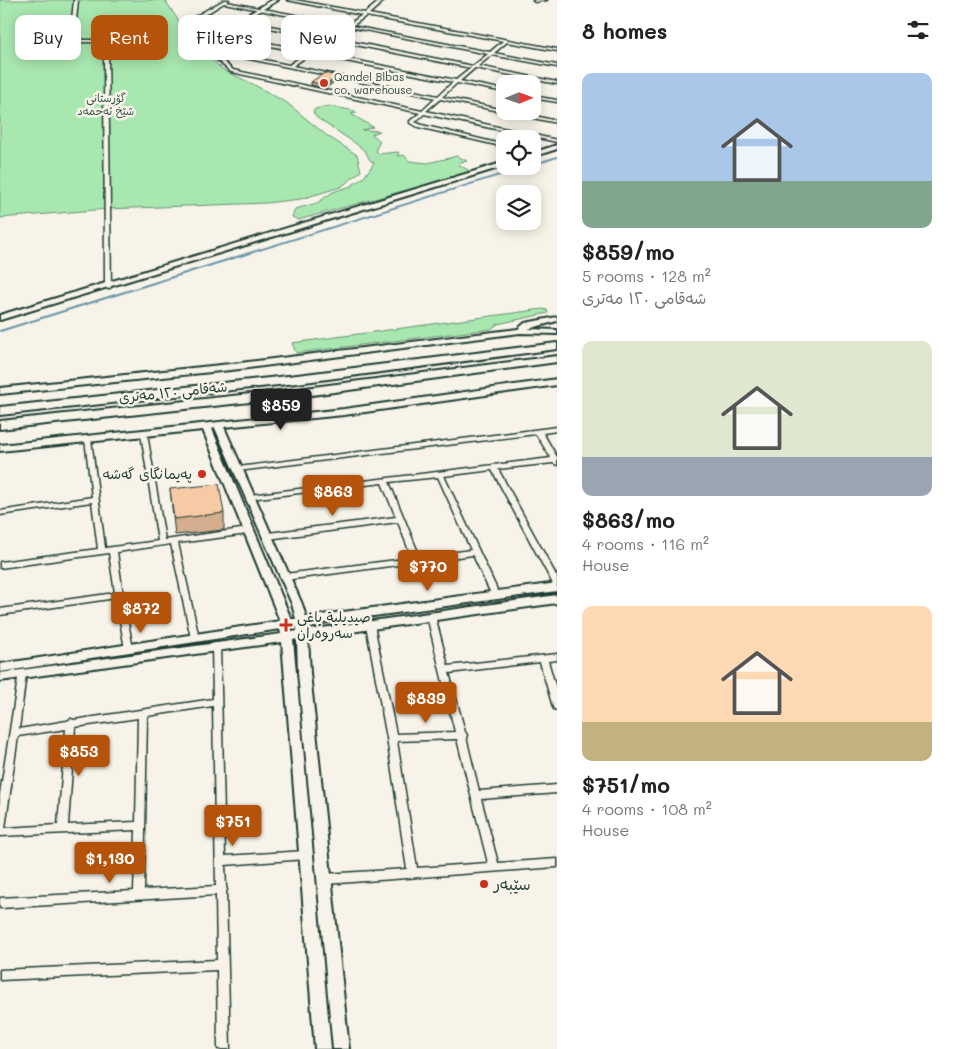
<!DOCTYPE html>
<html lang="en">
<head>
<meta charset="utf-8">
<style>
	:root { --surface:#fff; --page:#f2f2f2; --text:#222; --muted:#767676; --accent:#b45309 }
	body { margin:0; font-family:Mali,"Playpen Sans Arabic",sans-serif; background:var(--page); color:var(--text); height:100vh; display:flex; flex-direction:column; font-size:19px; white-space:nowrap }
	* { box-sizing:border-box; margin:0 }
	p { font-size:16px; color:var(--muted) }
	.icon { flex:none; width:28px; height:28px; fill:none; stroke:currentColor; stroke-width:2; stroke-linecap:round; stroke-linejoin:round }
	.map { position:relative; flex:1; overflow:hidden }
	.sheet { display:flex; flex-direction:column; background:var(--surface); width:400px }
	.sheet>* { flex:none }
	.banner { position:absolute; left:15px; top:15px; width:466px; height:45px; display:flex; gap:10px }
	.needle { width:32px; rotate:89deg }
	.buttons { position:absolute; left:496px; top:75px; display:grid; gap:10px }
	.buttons a { display:grid; place-items:center; width:45px; height:45px; border-radius:10px; background:var(--surface); box-shadow:0 2px 12px #0003; font-size:25px }
	.price { position:absolute; translate:-50% -42px; padding:0 11px; border-radius:5px; background:var(--accent); color:#fff; font-size:16px; line-height:32px; filter:drop-shadow(0 1px 2px #0008) }
	.price::after { content:''; position:absolute; left:50%; top:30px; width:15px; height:11px; margin-left:-8px; background:inherit; clip-path:polygon(0 0,100% 0,50% 100%) }
	.price.active { background:#222; color:#fff }
	ul { padding:0; list-style:none }
	li { display:grid; align-content:center; gap:10px; height:265px; padding:0 25px }
	li span { display:grid; place-items:center; height:155px; border-radius:10px; color:#555 }
	li>.icon { margin-inline-start:auto }
	span .icon { width:90px; height:90px; fill:#fffc; stroke-width:1 }
	li b { font-size:21px }
	h2 { display:flex; justify-content:space-between; align-items:center; height:60px; padding:0 25px; font-size:21px }
	.tag { padding:0 18px; border-radius:10px; background:var(--surface); box-shadow:0 2px 12px #0003; font-size:18px; line-height:45px }
	.tag.active { background:var(--accent); color:#fff }
	main { display:flex; flex:1; min-height:0 }
	.map>svg:first-child { display:block }
	.green { fill:#a8e7af; stroke:#649272 }
	.lines { fill:none; stroke-linecap:round; stroke-linejoin:round }
	.stream { stroke:#6895aa; stroke-width:2 }
	.street-casing { stroke:#1f3d34; stroke-width:3 }
	.secondary-casing { stroke:#1f3d34; stroke-width:4 }
	.highway-casing { stroke:#1f3d34; stroke-width:4 }
	.street { fill:#f7f3e8; fill-rule:evenodd }
	.secondary { fill:#f7f3e8; fill-rule:evenodd }
	.highway { fill:#f7f3e8; fill-rule:evenodd }
	.wall { fill:#d4ae8f; stroke:#1f3d34 }
	.shaded-wall { fill:#ad8d74; stroke:#1f3d34 }
	.building { fill:#f7caa6; stroke:#1f3d34 }
	.poi-dot { fill:#c8321e; stroke:#f7f3e8; stroke-width:2 }
	.labels { text-anchor:middle; stroke-width:5; stroke-linejoin:round; paint-order:stroke }
	.far-poi-label { font-size:11px; fill:#1f3d34; stroke:#f7f3e8; text-anchor:start }
	.far-park-label { font-size:11px; fill:#345646; stroke:#f7f3e8 }
	.street-label { font-size:14px; fill:#1f3d34; stroke:#f7f3e8 }
	.poi-label { font-size:14px; fill:#1f3d34; stroke:#f7f3e8; text-anchor:end }
	.near-poi-label { font-size:16px; fill:#1f3d34; stroke:#f7f3e8; text-anchor:start }
</style>
</head>
<body>
<main>
<div class="map">
<svg width="557" height="1049" viewBox="0 0 557 1049">
	<rect width="100%" height="100%" fill="#f7f3e8"/>
	<filter id="ink" filterUnits="userSpaceOnUse"><feTurbulence type="fractalNoise" baseFrequency=".02" numOctaves="2"/><feDisplacementMap in="SourceGraphic" scale="10" xChannelSelector="R" yChannelSelector="G"/><feConvolveMatrix kernelMatrix="1 2 1 2 8 2 1 2 1" color-interpolation-filters="sRGB"/></filter>
	<g filter="url(#ink)">
		<path class="green" d="M0 0H165L195 46 225 71 249 82 287 103 326 135 357 155 361 171 341 187 301 199 266 203 107 209 0 218Z
			M329 106 355 111 357 113 351 114 373 127 362 130 380 131 372 134 380 141 376 149 378 154 398 152 399 153 397 156 404 155 409 161 428 163 457 156 467 161 460 162 459 165 472 172 298 220 292 217 295 209 317 203 333 192 351 186 364 177 374 163 370 160 365 151 355 143 317 118 313 112 315 109Z
			M543 309 547 310 548 313 498 324 491 329 296 353 292 343Z"/>
		<g class="lines">
			<path class="stream" d="M532 165 557 157
				M0 331 528 166"/>
			<defs>
				<path id="street" d="M74 0H78L74 40H91L105 43 108 50 111 287 108 289 105 287 104 50 102 45 91 42H72L70 41Z
					M224 0H229L227 2 348 25 362 15 287 0H295L365 13 381 0H385L369 14 557 49V51L507 42 494 53 557 65V67L492 55 478 66 557 82V84L475 68 460 81 505 90V92L457 83 442 97 505 110V111H513L557 121V123L440 99 426 111 557 140V142L424 114 415 122 422 125 505 145V147L418 127 410 123V121L420 113 231 72 204 49 190 30H188V28L184 23ZM224 3 345 27 329 37 206 14ZM203 15 326 39 309 51 192 28 188 23ZM366 16 503 41 490 52 352 26ZM349 27 488 54 473 66 333 38ZM194 31 306 53 289 65 207 48ZM330 40 471 68 456 80 313 52ZM211 51 436 98 422 111 233 70ZM310 54 453 82 438 96 293 66Z
					M535 0H547L535 2 533 1Z
					M532 96 557 100V102L532 98Z
					M557 427V431L543 433 557 457V465L553 463 498 469 557 577V587L554 586 553 584 492 470 444 476 500 596 499 598H493L492 596 473 555 285 580 282 579 281 577 282 575 285 574 412 558 398 522 268 539 264 536 268 533 396 517 382 483 250 499 246 497 250 495 551 458 536 434 238 471 234 469 238 467ZM438 477 471 550 420 557 389 482Z
					M144 432 147 434 165 540 248 528 252 531 248 534 178 543 199 638 198 640H192L191 638 171 544 117 552 123 595 133 649 132 651H126L125 649 116 598 0 615V609L115 593 109 553 0 568V562L98 549 92 502 0 515V511L92 497 85 439 86 438 88 437 91 439 105 548 158 541 141 434Z
					M431 613 434 614 435 616 448 666 557 654V660L548 661 557 692V710L554 709 553 707 540 662 449 673 465 732 467 735 466 737 479 791 557 785V793L481 799 498 863 557 859V867L325 884 321 882 320 879 321 876 325 874 407 869 387 738 366 625 367 623H373L374 625 396 734 455 732 427 616 428 614ZM457 739 488 863 417 868 397 741Z
					M216 643 219 644 220 646 225 856 306 851 309 852 311 855 309 858 306 859 225 865 226 887 227 890 226 892 230 1049H218L217 970 0 980V970L217 960 216 895 0 908V898L134 891 136 830 0 836V794L19 672 22 671 25 672 26 674 19 729 67 721 71 719 74 720 213 699 212 646 213 644ZM213 706 216 886 144 890 147 716ZM138 718 136 822 68 825 75 727ZM66 729 58 825 5 828 18 736Z"/>
				<path id="secondary" d="M272 0H278L204 45 199 44Z
					M557 145V149L532 157V153Z
					M505 162V166L0 320V315Z
					M557 317V321L528 329 557 330V334L520 333 240 369 0 394V388L240 363 518 329 525 323Z
					M557 379V385L344 415 224 427 302 604 306 617 557 583V591L308 625V630L557 595V603L308 638 310 673 349 1049H333L298 673 297 639 293 640 331 1049H315L282 642 0 681V673L281 634 280 629 0 672V664L280 621 203 430 0 451V445L344 409ZM215 428 292 604 296 619H291L212 429ZM291 627H297V631L292 632Z"/>
				<path id="highway" d="M557 343V349L297 383 0 415V407L297 375Z
					M557 356V362L297 397 0 429V421L297 389Z"/>
			</defs>
			<use href="#street" class="street-casing"/>
			<use href="#secondary" class="secondary-casing"/>
			<use href="#highway" class="highway-casing"/>
			<use href="#street" class="street"/>
			<use href="#secondary" class="secondary"/>
			<use href="#highway" class="highway"/>
		</g>
		<path class="wall" d="M338 79 326 88 311 85V82Z
			M170 489 224 513V530L175 535Z"/>
		<path class="shaded-wall" d="M338 76V79L326 88V85Z"/>
		<path class="building" d="M324 73 338 76 326 85 311 82Z
			M219 484 224 513 174 519 170 489Z"/>
	</g>
	<g class="poi-dot">
		<circle cx="324" cy="83" r="5"/>
		<circle cx="202" cy="474" r="5"/>
		<path d="M283.5 617.5h5v5h5v5h-5v5h-5v-5h-5v-5h5z"/>
		<circle cx="484" cy="884" r="5"/>
	</g>
	<g class="labels">
		<g class="far-poi-label">
			<text x="334" y="81">Qandel Blbas<tspan x="334" dy="13">co. warehouse</tspan></text>
		</g>
		<g class="far-park-label">
			<text x="106" y="102">گۆڕستانی<tspan x="106" dy="13">شێخ ئەحمەد</tspan></text>
		</g>
		<g class="street-label">
			<text transform="translate(173 392) rotate(-6)" y="5">شەقامی ١٢٠ مەتری</text>
		</g>
		<g class="poi-label">
			<text x="192" y="479">پەیمانگای گەشە</text>
			<text x="297" y="622" text-anchor="start">صيديلیة باغی<tspan x="297" dy="16">سەروەران</tspan></text>
		</g>
		<g class="near-poi-label">
			<text x="494" y="890">سێبەر</text>
		</g>
	</g>
</svg>
<div class="buttons">
<a><svg class="needle" viewBox="-14 -14 28 28"><path d="M0-13l5 13h-10z" fill="#e53935"/><path d="M0 13l5-13h-10z" fill="#767676"/></svg></a>
<a><svg class="icon" aria-label="locate" viewBox="0 0 24 24"><circle cx="12" cy="12" r="6"/><path d="M12 2v4M12 18v4M2 12h4M18 12h4"/></svg></a>
<a><svg class="icon" aria-label="layers" viewBox="0 0 24 24"><path d="M12 4l9 5-9 5-9-5zM3 14l9 5 9-5"/></svg></a>
</div>
<b class="price active" style="left:281px;top:431px">$859</b>
<b class="price" style="left:333px;top:517px">$863</b>
<b class="price" style="left:428px;top:592px">$770</b>
<b class="price" style="left:141px;top:634px">$872</b>
<b class="price" style="left:426px;top:724px">$839</b>
<b class="price" style="left:79px;top:777px">$853</b>
<b class="price" style="left:233px;top:847px">$751</b>
<b class="price" style="left:110px;top:884px">$1,130</b>
<div class="banner">
<a class="tag">Buy</a>
<a class="tag active">Rent</a>
<a class="tag">Filters</a>
<a class="tag">New</a>
</div>
</div>
<section class="sheet">
<h2>8 homes<svg class="icon" aria-label="filters" viewBox="0 0 24 24"><path d="M4 7h16M4 17h16"/><circle cx="9" cy="7" r="2"/><circle cx="15" cy="17" r="2"/></svg></h2>
<ul>
<li><span style="background:linear-gradient(#a9c7e8 70%,#7fa58c 0)"><svg class="icon" aria-label="home" viewBox="0 0 24 24"><path d="M3 11l9-7 9 7M6 9v11h12V9"/></svg></span><div><b>$859/mo</b><p>5 rooms · 128 m²</p><p>شەقامی ١٢٠ مەتری</p></div></li>
<li><span style="background:linear-gradient(#dfe7d0 75%,#9aa5b1 0)"><svg class="icon" aria-label="home" viewBox="0 0 24 24"><path d="M3 11l9-7 9 7M6 9v11h12V9"/></svg></span><div><b>$863/mo</b><p>4 rooms · 116 m²</p><p>House</p></div></li>
<li><span style="background:linear-gradient(#ffd9b3 75%,#c2b280 0)"><svg class="icon" aria-label="home" viewBox="0 0 24 24"><path d="M3 11l9-7 9 7M6 9v11h12V9"/></svg></span><div><b>$751/mo</b><p>4 rooms · 108 m²</p><p>House</p></div></li>
</ul>
</section>
</main>
</body>
</html>
